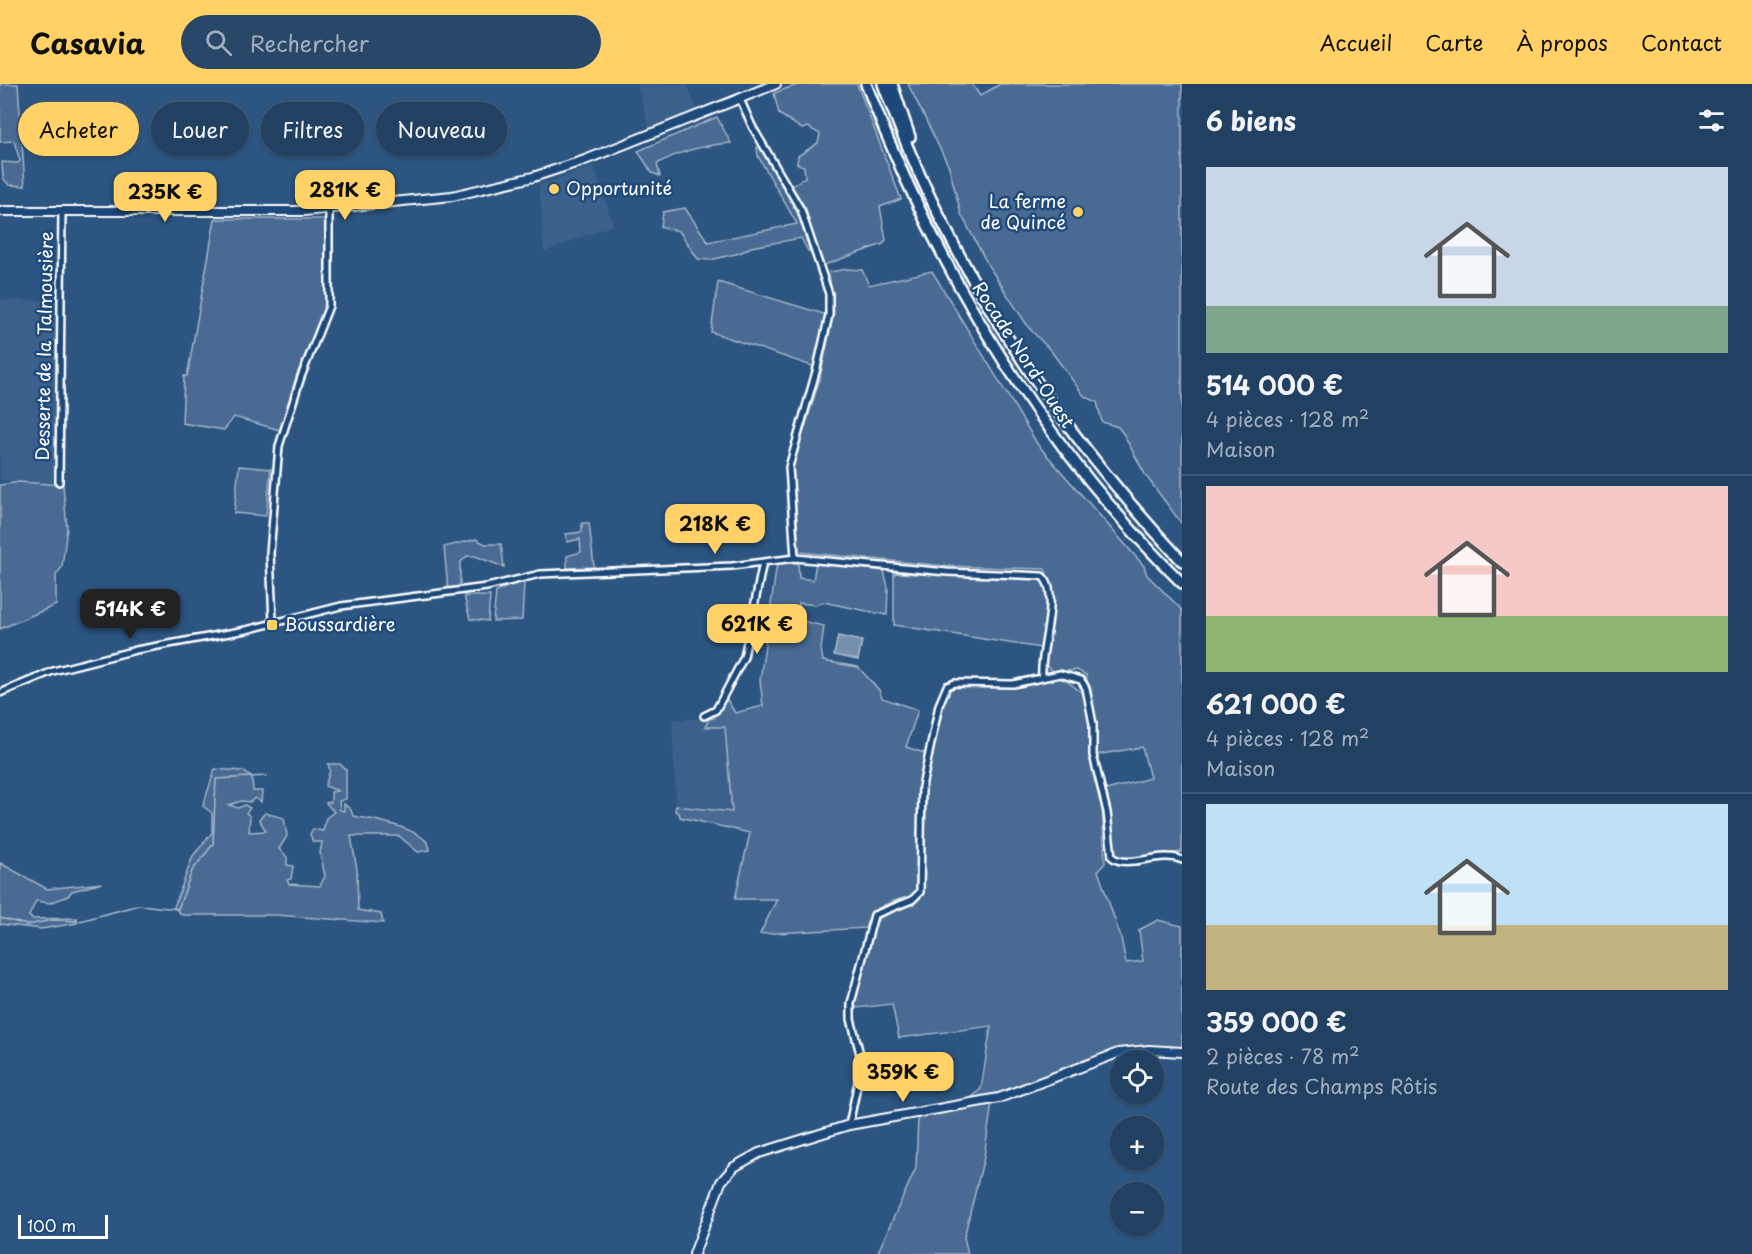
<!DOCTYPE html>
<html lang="fr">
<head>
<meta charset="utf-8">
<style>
	:root { --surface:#214062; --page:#294768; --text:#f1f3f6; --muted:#a2afbe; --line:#3e5977; --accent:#ffd166 }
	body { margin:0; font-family:"Playpen Sans",sans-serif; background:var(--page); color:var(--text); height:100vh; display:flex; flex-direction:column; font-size:22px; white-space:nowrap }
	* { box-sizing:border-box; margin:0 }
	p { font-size:20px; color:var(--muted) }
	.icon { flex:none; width:33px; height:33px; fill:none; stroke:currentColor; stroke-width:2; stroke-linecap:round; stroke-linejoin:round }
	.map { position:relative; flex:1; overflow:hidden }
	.panel { display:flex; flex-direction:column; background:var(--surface); width:570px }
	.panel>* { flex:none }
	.guide { position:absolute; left:18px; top:18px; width:570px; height:54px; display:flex; gap:12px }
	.fabs { position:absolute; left:1110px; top:966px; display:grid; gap:12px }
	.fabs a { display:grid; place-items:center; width:54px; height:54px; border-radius:50%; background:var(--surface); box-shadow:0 2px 4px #0004,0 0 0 2px var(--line); font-size:30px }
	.scale { position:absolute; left:18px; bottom:15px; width:90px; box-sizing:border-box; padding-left:6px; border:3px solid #fff; border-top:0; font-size:16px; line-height:21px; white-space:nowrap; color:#fff; -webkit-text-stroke:4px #1f4a7a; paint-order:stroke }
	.price { position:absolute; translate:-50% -51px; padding:0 14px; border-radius:12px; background:var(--accent); color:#111; font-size:20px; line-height:39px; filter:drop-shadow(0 2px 3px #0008) }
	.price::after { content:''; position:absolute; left:50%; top:36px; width:18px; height:14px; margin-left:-9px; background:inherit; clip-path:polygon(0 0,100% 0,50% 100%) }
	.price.selected { background:#222; color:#fff }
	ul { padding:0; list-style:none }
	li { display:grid; align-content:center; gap:12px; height:318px; padding:0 24px }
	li+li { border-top:2px solid var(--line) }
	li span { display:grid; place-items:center; height:186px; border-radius:0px; color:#555 }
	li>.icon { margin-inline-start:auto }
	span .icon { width:108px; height:108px; fill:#fffc; stroke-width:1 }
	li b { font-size:26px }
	h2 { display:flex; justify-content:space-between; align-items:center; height:72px; padding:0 24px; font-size:26px }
	.chip { padding:0 21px; border-radius:27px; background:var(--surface); box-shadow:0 2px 4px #0004,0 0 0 2px var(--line); font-size:21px; line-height:54px }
	.chip.selected { background:var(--accent); color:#111 }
	header { display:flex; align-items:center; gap:36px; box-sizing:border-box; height:84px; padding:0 30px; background:var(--accent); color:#111 }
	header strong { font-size:28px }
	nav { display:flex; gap:33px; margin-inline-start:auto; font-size:21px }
	.search { width:420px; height:54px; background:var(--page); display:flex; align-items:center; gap:15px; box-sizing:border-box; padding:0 21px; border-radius:33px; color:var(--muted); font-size:22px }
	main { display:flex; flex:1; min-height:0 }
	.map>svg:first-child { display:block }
	.built { fill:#3b618b }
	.green { fill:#486b92; stroke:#a4b5c8; stroke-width:1.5 }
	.water { fill:#748fad; stroke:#acbcce; stroke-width:1.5 }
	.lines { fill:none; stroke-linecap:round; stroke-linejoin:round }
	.stream { stroke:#acbcce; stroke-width:1.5 }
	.street-casing { stroke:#fff; stroke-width:10 }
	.secondary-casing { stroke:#fff; stroke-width:12 }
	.highway-casing { stroke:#fff; stroke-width:14 }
	.street { stroke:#1f4a7a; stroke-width:5 }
	.secondary { stroke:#1f4a7a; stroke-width:8 }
	.highway { stroke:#1f4a7a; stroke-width:9 }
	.poi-dot { fill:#ffd166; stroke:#1f4a7a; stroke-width:2 }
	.labels { text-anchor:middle; stroke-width:5; stroke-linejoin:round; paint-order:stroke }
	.poi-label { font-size:18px; fill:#fff; stroke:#1f4a7a; text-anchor:start }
	.street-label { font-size:18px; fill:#fff; stroke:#1f4a7a }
</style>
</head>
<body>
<header>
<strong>Casavia</strong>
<div class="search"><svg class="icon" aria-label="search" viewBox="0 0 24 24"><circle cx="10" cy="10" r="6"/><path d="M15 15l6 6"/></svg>Rechercher</div>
<nav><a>Accueil</a><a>Carte</a><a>À propos</a><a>Contact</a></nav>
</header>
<main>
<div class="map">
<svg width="1182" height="1170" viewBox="0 0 1182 1170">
	<rect width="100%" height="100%" fill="#2c5582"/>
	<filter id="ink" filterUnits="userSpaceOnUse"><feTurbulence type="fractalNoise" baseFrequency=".0167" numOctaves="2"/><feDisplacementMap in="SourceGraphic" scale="12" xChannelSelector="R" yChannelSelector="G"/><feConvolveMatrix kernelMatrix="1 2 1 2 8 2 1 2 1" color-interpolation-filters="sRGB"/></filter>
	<g filter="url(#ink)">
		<path class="built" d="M637 0H687L697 25 649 45Z
			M594 82 613 141 544 168 539 101Z
			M191 87 213 88 212 116H201V107H190Z
			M0 216 56 217 55 400 0 396Z
			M722 621 732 728 676 722 672 636 714 634Z"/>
		<path class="green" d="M0 0H18L25 102 9 101 3 94 2 78 18 79 20 77 14 57 0 58Z
			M800 0H857L901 115 880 123 886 156 883 160 824 181 815 163 806 125 792 102 805 93 804 82 797 80 798 72 818 59 820 50 808 43 802 45 779 30 774 9Z
			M908 0H972L980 12 1000 0H1182V440L1146 392 1124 351 1118 343 1102 338 1097 318 1084 312 1051 267 1029 244 988 181 961 130 949 83Z
			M717 33 731 59C706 61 679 67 657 80L660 92 652 89 638 67Z
			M762 62 802 133 812 170 808 167 801 154 751 163 740 169 710 176 698 175 679 147 661 143 663 128 685 124 708 158 797 140 758 72 757 63Z
			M215 135H323L325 140 326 221 297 290 280 346 234 333 224 346 182 339 184 292H187L189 282Z
			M847 185 862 186 869 201 932 187 1038 361 1144 482 1147 491 1182 526V768L1122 776 1114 773 1106 706 1150 694 1142 663 1096 671 1097 647 1086 591 1077 586 1055 588 1042 579C1048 548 1058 516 1045 485L946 482 799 468 793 383 820 294 834 228 829 188Z
			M718 198 827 231 815 283 711 248Z
			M239 382 271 385 266 432 234 429Z
			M19 398 63 401 67 444 62 483 56 491V521L0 545V401Z
			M582 439H589L594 483 567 484V472L581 468 580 455 567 458 566 450 582 448Z
			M476 455 485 460H501L504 483 475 472H467L460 479V500L458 503 448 504 444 463Z
			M777 479H798L799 494 813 496 816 479 884 487 888 503 887 531 823 518 816 521 799 519 797 536 824 542 821 565 823 577 858 583 879 606 882 614 918 626 906 663 927 670 919 697 916 808 914 811C894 817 870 821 865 844L760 850 777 815H735L750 749 680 733 679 729 675 727 676 722 732 728 725 643H705L709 635 714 634 726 614 735 629 763 622 760 596Z
			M894 489 1038 495C1057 507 1045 545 1041 564L894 541Z
			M518 498 524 499 522 536 493 537 496 508Z
			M464 512H490L488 537 470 535Z
			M1061 593 1084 610 1092 647 1089 666 1102 720 1105 779 1098 787 1121 854 1126 879 1143 877 1139 846 1158 836 1182 842V963L1125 964 1013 1005 968 1017 981 1005 991 942 899 954 892 920 856 924 855 917 875 840 885 828 921 811 927 693 947 607 951 602H961L1014 603Z
			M328 680H340L346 686V715L339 717 340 726 344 727V720L351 726 353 732C371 735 429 745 430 766L418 768 399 752H351L357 786 358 826 381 830 383 839 275 831H182L174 823 193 772 212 749V729L203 722 215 685 243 687 252 694 253 707H262L261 718 255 714 250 718 241 717 229 721 238 724 245 721 250 724 246 729 250 732 249 748 266 747 259 735 265 729 284 734 287 752 279 765 287 773V781L293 782 291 795 287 796 289 800 320 802 325 792 320 769 322 758H313L310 750 313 745 323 747 326 734 334 728 326 719 331 718V708L338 707 325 702 330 686Z
			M0 779 47 805 102 799 72 807 68 812 50 819 36 817 29 832 32 835 77 834V839L41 845 0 840Z
			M992 1019 984 1073 964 1153 968 1170H877L916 1084 918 1033Z"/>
		<path class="water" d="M838 552 862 557 858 576 834 571Z"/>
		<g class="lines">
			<path class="stream" d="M0 834 27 841 52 836 80 837 139 821 178 825 192 787 213 760 216 695 266 692"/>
			<defs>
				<path id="street" d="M740 15 752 42 801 126 829 210V231L817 284 789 383 795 474
					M59 398 62 127
					M273 538 270 469 279 362 301 293 329 222V126
					M0 609 53 587 136 566 246 546 341 522 487 503 540 490 732 482 795 474 947 488 1042 492C1062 507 1039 568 1042 592
					M704 632 716 626 744 573 763 478
					M849 1041 862 978 851 935V919L874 831 912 816 920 808 922 703 939 621 947 602 955 599 1013 600 1060 590 1081 596 1086 604 1093 640V671L1107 728 1112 773C1128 786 1160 766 1182 776"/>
				<path id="secondary" d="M0 127H304L452 112 533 93 585 76 776 0
					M694 1170 721 1098 734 1083 759 1069 849 1041 999 1014 1118 969 1149 966 1182 968"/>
				<path id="highway" d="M866 0C937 186 1040 359 1182 499
					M883 0C948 180 1051 338 1182 477
					M892 0 910 53"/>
			</defs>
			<use href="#street" class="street-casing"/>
			<use href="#secondary" class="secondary-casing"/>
			<use href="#highway" class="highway-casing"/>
			<use href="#street" class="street"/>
			<use href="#secondary" class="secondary"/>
			<use href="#highway" class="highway"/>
		</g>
	</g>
	<g class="poi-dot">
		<circle cx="554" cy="105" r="6"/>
		<circle cx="1078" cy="128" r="6"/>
		<rect x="266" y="535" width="12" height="12" rx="3"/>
	</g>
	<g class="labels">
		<g class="poi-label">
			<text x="566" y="111">Opportunité</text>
			<text x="1066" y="124" text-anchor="end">La ferme<tspan x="1066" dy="21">de Quincé</tspan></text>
			<text x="284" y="547">Boussardière</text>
		</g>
		<g class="street-label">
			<text transform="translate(45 262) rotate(-89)" y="6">Desserte de la Talmousière</text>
			<text transform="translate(1023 271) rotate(57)" y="6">Rocade Nord-Ouest</text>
		</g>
	</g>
</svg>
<div class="fabs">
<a><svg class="icon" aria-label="locate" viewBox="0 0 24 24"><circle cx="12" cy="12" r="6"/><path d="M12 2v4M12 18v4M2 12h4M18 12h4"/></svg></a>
<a>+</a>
<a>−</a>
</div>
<div class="scale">100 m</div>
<b class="price" style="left:345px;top:137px">281K €</b>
<b class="price" style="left:165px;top:139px">235K €</b>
<b class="price" style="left:715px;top:471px">218K €</b>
<b class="price selected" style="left:130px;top:556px">514K €</b>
<b class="price" style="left:757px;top:571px">621K €</b>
<b class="price" style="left:903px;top:1019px">359K €</b>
<div class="guide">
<a class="chip selected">Acheter</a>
<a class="chip">Louer</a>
<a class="chip">Filtres</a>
<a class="chip">Nouveau</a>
</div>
</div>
<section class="panel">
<h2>6 biens<svg class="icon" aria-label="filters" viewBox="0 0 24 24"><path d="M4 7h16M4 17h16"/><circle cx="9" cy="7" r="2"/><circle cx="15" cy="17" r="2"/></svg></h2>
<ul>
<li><span style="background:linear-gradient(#c9d6e8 75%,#7fa58c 0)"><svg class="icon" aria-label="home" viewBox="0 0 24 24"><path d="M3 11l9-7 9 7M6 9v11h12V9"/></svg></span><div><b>514 000 €</b><p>4 pièces · 128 m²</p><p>Maison</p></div></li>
<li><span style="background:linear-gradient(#f6c9c9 70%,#8fb573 0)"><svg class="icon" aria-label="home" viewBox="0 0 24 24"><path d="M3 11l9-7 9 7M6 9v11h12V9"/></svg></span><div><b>621 000 €</b><p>4 pièces · 128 m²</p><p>Maison</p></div></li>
<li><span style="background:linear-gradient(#bfe0f5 65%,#c2b280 0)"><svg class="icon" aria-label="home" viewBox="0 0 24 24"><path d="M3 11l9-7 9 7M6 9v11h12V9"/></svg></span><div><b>359 000 €</b><p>2 pièces · 78 m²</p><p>Route des Champs Rôtis</p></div></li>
</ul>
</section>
</main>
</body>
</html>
